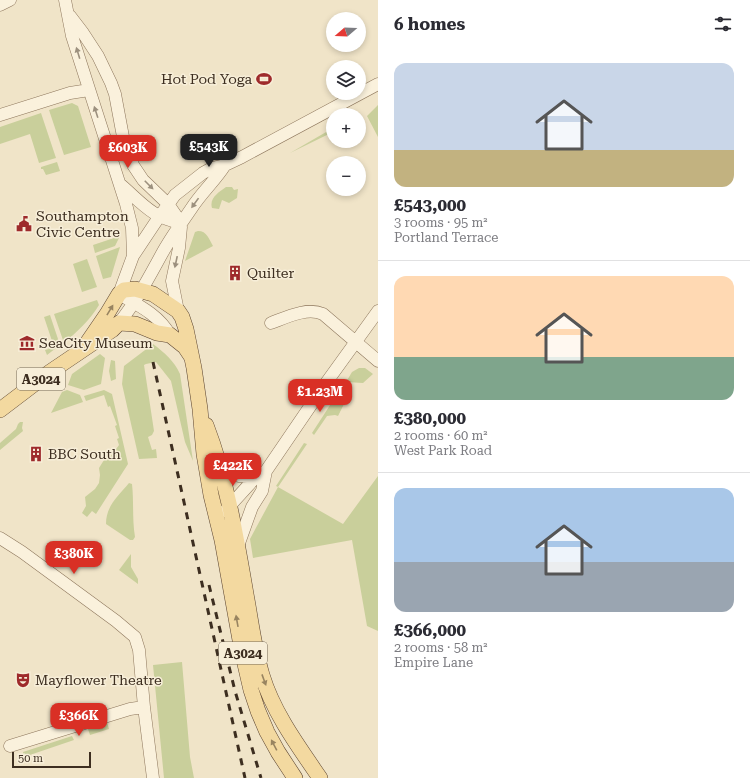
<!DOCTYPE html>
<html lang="en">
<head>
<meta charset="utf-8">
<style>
	:root { --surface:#fff; --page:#f7f7f7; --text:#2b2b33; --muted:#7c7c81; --line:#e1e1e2; --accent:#d93025 }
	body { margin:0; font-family:"Roboto Serif",serif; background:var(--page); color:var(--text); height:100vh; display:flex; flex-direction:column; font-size:15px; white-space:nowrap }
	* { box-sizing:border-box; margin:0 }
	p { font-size:13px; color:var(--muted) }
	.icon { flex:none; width:22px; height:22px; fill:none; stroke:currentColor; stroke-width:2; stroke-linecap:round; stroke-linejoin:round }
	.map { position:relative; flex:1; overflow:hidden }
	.sheet { display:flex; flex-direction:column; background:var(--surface); width:372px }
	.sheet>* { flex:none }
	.needle { width:26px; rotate:251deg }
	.fabs { position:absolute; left:326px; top:12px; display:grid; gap:8px }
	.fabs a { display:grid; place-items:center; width:40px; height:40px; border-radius:50%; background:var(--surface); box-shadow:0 2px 6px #0003; font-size:20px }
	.scale { position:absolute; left:12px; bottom:10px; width:79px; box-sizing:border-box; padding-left:4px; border:2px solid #3d2e20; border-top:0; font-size:11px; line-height:14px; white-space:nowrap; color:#3d2e20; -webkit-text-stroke:3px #f7eed8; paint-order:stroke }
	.price { position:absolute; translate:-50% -34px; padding:0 9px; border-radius:8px; background:var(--accent); color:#fff; font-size:13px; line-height:26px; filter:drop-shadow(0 1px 2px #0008) }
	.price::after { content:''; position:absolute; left:50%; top:24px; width:12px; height:9px; margin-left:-6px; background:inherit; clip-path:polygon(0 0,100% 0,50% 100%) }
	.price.current { background:#222; color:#fff }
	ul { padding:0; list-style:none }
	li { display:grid; align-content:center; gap:8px; height:212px; padding:0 16px }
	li+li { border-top:1px solid var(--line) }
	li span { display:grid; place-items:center; height:124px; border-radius:12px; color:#555 }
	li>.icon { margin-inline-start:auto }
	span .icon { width:72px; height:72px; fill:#fffc; stroke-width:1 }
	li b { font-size:17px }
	h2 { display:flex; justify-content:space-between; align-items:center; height:48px; padding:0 16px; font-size:17px }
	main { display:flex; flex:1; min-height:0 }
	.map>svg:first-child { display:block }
	.green { fill:#c9cf9b }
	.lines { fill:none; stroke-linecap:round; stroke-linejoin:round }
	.minor-casing { stroke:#8d765c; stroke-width:13 }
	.major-casing { stroke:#5b4430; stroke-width:16 }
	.minor { stroke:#faf1dc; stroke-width:12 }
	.major { stroke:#f3d9a0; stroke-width:15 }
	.rail { stroke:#3d2e20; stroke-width:3; stroke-dasharray:7 7; stroke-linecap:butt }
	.oneway { fill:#9c907e }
	.oneway2 { fill:#988460 }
	.labels { text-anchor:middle; stroke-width:3; stroke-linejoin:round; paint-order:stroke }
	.shield { fill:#f7eed8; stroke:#756857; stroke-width:1 }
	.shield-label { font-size:13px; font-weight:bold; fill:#3d2e20 }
	.poi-label { font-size:14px; fill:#3d2e20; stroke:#f7eed8; text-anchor:start }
</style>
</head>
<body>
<main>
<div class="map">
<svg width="378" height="778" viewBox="0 0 378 778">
	<rect width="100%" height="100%" fill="#f0e4c8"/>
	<path class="green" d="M72 103 78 106 91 147 64 155 49 110Z
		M378 105V137L367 116Z
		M41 113 56 158 39 163 30 134 0 144V127Z
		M333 128V132L290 153Z
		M57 162 60 171 46 175 43 169H41V167Z
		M226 187H232L234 190 238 189 237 198 229 203 222 200 219 209 212 208C209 198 219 192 226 187Z
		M198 231C207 231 209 239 213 246L185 261 195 232Z
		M120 236 115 246 95 253 93 245Z
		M120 247 111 277 103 279 96 256Z
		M87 259 97 287 82 292 73 264Z
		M97 300 99 305C90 320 77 332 64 343L54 314Z
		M50 315 60 345 47 355 45 350 49 349 48 348 55 346 54 341H52L44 317Z
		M153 344C165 353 174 361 180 374L193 461 185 442 171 381 156 362 146 364 144 365 154 431 152 435 148 437 152 450 156 449 157 458 139 459 122 384 124 366Z
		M100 354 105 358 101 384 84 390 68 385 72 374Z
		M111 360 115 361 116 379 111 381 109 371Z
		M359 368H365L373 374 363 383 346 382 352 372Z
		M67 390 80 395 83 402 51 413 62 392Z
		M104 390 112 394 128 464 96 514 92 511 87 517 82 513 86 506 85 497 95 489 99 483 100 475 99 468 104 460 111 456 119 445 117 439 119 438 115 426 117 425 110 406 108 407 104 395 86 401 84 396Z
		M334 399 344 400V404L338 416 335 415 327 416 314 435 312 433Z
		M20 422H23L22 428 23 431 0 450V443L16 429 18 424Z
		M304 443 307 444 278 487 343 524 378 476V631L367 626 352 540 253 558 250 539 278 487 276 486Z
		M129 483 132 484C134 501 132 519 135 537L133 540H130L106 524C106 506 118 496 129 483Z
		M131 554V567L138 579V584L119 570Z
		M182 662 190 757 194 778H164L153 665Z
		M107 722 109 729 90 735 88 729Z
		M72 736 74 740 24 757 23 752Z"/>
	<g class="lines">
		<defs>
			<path id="minor" d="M65 0 72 36 126 204 132 228 133 256
				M0 5 10 0
				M70 16 83 33 98 56 111 83 115 94 124 142 133 165 143 180 168 204 181 223
				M0 115 70 93 89 90
				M121 185C143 204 151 217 181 223
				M178 311 172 281 179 248 181 227
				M119 323C137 301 150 275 164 250 172 236 182 222 191 209 201 193 215 181 225 165
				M271 323C287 317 307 307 323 314L378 361
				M170 335C159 315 138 305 119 294L133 256 159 217 175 195 203 173 212 168 225 165 242 157 378 84
				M219 464 239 476 256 477
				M225 511 256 477 266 471 326 383 378 311
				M0 538 22 552 116 621 135 637 139 650 144 707 153 778
				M238 546 252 507 262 491 266 471
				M10 746 130 709 144 707"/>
			<path id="major" d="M83 349 107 314 119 294 124 290 135 289 153 294 178 311 182 317 186 329 194 368 200 409 204 454 211 495 222 540 242 651 251 690 258 711 267 732 278 752 295 778
				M0 410 50 372 112 330 119 323 135 324 157 333 170 335 185 347 191 356
				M206 425C227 480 236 536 246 594 251 621 254 648 262 675 273 712 298 746 320 778"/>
		</defs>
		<use href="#minor" class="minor-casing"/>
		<use href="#major" class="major-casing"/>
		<use href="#minor" class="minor"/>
		<use href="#major" class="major"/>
		<path class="rail" d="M153 362 245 778
			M209 585 235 691 261 778"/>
	</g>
	<defs><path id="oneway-solid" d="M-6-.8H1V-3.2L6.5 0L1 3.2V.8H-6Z"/></defs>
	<g class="oneway">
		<use href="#oneway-solid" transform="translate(78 53) rotate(-107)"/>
		<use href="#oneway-solid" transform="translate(96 112) rotate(-108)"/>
		<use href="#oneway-solid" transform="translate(149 185) rotate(45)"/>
		<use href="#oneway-solid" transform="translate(195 203) rotate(126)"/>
		<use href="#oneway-solid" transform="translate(176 262) rotate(102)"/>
	</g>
	<g class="oneway2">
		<use href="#oneway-solid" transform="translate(110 310) rotate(-59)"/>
		<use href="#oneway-solid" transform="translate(237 621) rotate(-100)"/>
		<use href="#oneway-solid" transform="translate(264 680) rotate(70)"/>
		<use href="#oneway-solid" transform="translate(274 745) rotate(-118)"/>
	</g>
	<defs>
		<symbol id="stadium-bare" viewBox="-9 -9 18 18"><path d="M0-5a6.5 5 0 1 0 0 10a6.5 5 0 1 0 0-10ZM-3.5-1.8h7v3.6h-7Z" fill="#9e2a2b" stroke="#f7eed8" stroke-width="2.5" paint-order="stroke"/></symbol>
		<symbol id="civic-bare" viewBox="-9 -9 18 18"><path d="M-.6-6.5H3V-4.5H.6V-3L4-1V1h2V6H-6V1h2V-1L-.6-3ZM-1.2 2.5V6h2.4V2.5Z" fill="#9e2a2b" stroke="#f7eed8" stroke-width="2.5" paint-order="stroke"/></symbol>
		<symbol id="building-bare" viewBox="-9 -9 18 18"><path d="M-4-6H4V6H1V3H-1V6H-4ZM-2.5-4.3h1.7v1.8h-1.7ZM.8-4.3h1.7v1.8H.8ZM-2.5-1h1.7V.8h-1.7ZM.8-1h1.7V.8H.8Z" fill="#9e2a2b" stroke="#f7eed8" stroke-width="2.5" paint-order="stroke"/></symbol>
		<symbol id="museum-bare" viewBox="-9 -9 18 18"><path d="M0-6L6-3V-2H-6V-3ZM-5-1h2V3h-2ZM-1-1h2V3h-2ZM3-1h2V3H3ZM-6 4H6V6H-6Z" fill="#9e2a2b" stroke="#f7eed8" stroke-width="2.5" paint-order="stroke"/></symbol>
		<symbol id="theatre-bare" viewBox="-9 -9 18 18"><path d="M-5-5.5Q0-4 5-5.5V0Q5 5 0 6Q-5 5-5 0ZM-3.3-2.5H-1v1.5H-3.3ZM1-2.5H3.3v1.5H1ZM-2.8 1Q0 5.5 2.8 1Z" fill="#9e2a2b" stroke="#f7eed8" stroke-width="2.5" paint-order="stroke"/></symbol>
	</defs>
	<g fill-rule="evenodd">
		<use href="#stadium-bare" x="253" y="68" width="22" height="22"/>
		<use href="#civic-bare" x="13" y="213" width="22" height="22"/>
		<use href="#building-bare" x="224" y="262" width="22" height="22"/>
		<use href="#museum-bare" x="16" y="332" width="22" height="22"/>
		<use href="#building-bare" x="25" y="443" width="22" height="22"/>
		<use href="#theatre-bare" x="12" y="669" width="22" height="22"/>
	</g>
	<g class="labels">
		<g class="shield">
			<rect x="17" y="368" width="48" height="22" rx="3"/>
			<rect x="219" y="642" width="48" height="22" rx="3"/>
		</g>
		<g class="shield-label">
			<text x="41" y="384">A3024</text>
			<text x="243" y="658">A3024</text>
		</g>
		<g class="poi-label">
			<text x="252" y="84" text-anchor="end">Hot Pod Yoga</text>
			<text x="36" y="221">Southampton<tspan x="36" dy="16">Civic Centre</tspan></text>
			<text x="247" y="278">Quilter</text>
			<text x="39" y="348">SeaCity Museum</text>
			<text x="48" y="459">BBC South</text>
			<text x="35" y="685">Mayflower Theatre</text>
		</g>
	</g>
</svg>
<div class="fabs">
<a><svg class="needle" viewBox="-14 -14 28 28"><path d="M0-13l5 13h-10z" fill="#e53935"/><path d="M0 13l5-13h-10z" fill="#7c7c81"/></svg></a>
<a><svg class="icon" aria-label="layers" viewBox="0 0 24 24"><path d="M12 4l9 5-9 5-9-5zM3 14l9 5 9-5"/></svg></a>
<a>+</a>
<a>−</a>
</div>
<div class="scale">50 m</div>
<b class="price current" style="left:209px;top:168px">£543K</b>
<b class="price" style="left:128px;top:169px">£603K</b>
<b class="price" style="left:320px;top:413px">£1.23M</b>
<b class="price" style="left:233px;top:487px">£422K</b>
<b class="price" style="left:74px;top:575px">£380K</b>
<b class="price" style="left:79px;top:737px">£366K</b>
</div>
<section class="sheet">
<h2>6 homes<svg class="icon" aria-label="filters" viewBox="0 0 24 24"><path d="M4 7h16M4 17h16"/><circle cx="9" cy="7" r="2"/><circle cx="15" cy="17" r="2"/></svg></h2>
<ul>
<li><span style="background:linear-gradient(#c9d6e8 70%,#c2b280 0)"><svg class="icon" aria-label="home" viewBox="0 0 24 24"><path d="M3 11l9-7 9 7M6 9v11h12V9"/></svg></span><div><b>£543,000</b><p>3 rooms · 95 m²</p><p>Portland Terrace</p></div></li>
<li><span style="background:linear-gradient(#ffd9b3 65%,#7fa58c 0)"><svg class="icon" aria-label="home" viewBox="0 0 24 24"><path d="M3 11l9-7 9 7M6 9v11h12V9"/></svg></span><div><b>£380,000</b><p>2 rooms · 60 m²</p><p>West Park Road</p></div></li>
<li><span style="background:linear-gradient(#a9c7e8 60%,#9aa5b1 0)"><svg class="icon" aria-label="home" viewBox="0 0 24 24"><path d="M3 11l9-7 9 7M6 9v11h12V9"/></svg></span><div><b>£366,000</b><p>2 rooms · 58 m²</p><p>Empire Lane</p></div></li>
</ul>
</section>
</main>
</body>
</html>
